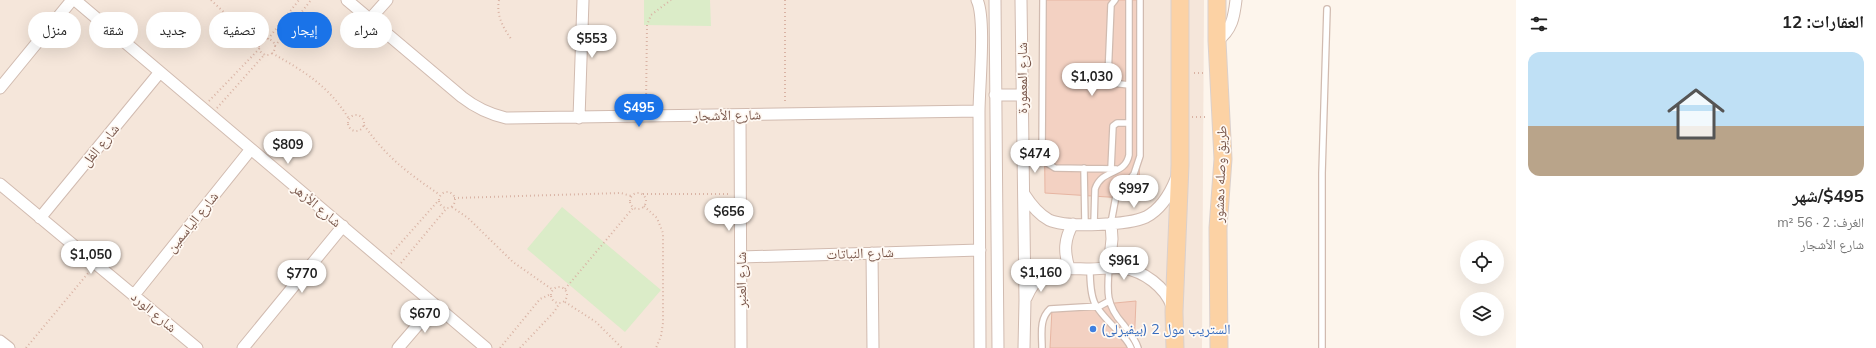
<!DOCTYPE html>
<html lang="ar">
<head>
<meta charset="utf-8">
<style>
	:root { --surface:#fff; --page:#f6f6f6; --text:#222; --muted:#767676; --accent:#1a73e8 }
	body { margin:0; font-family:Mulish,"Noto Naskh Arabic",sans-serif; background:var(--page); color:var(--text); direction:rtl; height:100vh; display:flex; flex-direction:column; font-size:15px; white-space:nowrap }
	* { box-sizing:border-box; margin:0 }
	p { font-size:13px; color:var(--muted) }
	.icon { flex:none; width:22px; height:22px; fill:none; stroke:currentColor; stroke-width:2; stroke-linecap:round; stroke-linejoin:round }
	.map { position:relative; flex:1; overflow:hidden; direction:ltr }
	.sheet { display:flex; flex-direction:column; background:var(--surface); width:360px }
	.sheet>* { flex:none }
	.banner { position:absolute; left:12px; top:12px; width:380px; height:36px; direction:rtl; display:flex; gap:8px }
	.controls { position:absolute; left:1460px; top:240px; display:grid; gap:8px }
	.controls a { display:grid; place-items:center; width:44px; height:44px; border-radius:50%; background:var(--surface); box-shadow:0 4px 16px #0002; font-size:20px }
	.price { position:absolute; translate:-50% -34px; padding:0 9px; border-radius:14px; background:#fff; color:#222; font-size:13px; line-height:26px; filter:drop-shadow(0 1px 2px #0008) }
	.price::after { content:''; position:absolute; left:50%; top:24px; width:12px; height:9px; margin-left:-6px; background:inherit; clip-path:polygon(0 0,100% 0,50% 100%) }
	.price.current { background:var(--accent); color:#fff }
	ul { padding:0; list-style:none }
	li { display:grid; align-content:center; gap:8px; height:212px; padding:0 12px }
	li span { display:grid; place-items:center; height:124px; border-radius:12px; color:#555 }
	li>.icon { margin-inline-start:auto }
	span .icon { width:72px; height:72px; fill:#fffc; stroke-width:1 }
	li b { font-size:17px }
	h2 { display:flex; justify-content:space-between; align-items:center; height:48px; padding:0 12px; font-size:17px }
	.tag { padding:0 14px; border-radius:18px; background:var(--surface); box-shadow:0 4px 16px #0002; font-size:14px; line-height:36px }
	.tag.current { background:var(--accent); color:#fff }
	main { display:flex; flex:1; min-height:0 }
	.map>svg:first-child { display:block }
	.residential { fill:#f5e6da }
	.green { fill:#dbecc8 }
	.building { fill:#f3d1c2; stroke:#e7b5a2 }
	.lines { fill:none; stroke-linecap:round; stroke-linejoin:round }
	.lane-casing { stroke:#d1bbb0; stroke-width:8 }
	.street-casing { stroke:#d1bbb0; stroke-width:13 }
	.primary-casing { stroke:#dad0cd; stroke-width:19 }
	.path { stroke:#d9b3a4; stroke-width:2; stroke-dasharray:1 3; stroke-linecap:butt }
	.lane { stroke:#fff; stroke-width:5.5 }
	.street { stroke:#fff; stroke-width:11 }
	.primary { stroke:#fcd2a4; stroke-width:17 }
	.shop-dot { fill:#3f7fe0; stroke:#fff9f3; stroke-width:1.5 }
	.labels { text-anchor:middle; stroke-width:3.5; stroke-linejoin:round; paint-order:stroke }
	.street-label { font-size:14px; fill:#7a584c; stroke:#fff9f3 }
	.shop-label { font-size:14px; fill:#366cbe; stroke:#fff9f3; text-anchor:start }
</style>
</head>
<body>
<main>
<section class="sheet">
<h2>العقارات: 12<svg class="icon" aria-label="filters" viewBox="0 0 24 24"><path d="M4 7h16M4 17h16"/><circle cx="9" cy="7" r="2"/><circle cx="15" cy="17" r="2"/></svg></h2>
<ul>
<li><span style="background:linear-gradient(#bfe0f5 60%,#b9a48a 0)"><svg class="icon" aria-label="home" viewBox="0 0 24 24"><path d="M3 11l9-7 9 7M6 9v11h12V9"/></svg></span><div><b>$495/شهر</b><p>الغرف: 2 · 56 m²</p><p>شارع الأشجار</p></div></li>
</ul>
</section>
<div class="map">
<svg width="1516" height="348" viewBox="0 0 1516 348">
	<rect width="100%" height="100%" fill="#fdf5ec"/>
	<path class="residential" d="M0 0H1204L1202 348H0Z"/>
	<path class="green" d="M644 0H710L711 26 644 25Z
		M562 207 661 290 625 332 527 249Z"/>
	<path class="building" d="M1043 0H1141L1139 199 1045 193Z
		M1136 301 1134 348H1050L1052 309Z"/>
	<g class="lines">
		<defs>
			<path id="lane" d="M1043 0 1042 157 1047 163 1055 168 1116 169
				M1115 0 1111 5 1108 77 1112 83 1129 85
				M1084 168 1085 224
				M1111 169 1113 126 1117 123H1129
				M1111 223 1116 196 1134 174 1140 156V0
				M1094 224 1095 189C1102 168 1125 176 1129 155V0
				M1109 268C1107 292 1106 305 1123 324 1129 332 1135 338 1138 348
				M1090 269C1090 301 1093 306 1116 329 1122 335 1128 340 1131 348
				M1042 348C1042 334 1039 319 1050 309L1100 306 1109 301
				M1322 348V173L1327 9"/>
			<path id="street" d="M75 0 486 348
				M347 0 462 97C476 108 489 114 506 118L979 111
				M977 0C986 18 979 88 979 112 979 190 980 269 980 348
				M995 0 998 348
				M1021 0 1025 300 1024 348
				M370 19 387 0
				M1217 41C1232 30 1234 17 1236 0
				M0 88 72 0
				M995 95H1021
				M740 115 741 348
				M579 118 583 0
				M0 184 197 348
				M1024 194C1031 205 1038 214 1049 220 1067 228 1129 225 1146 217 1161 209 1170 194 1176 179
				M40 218 160 72
				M872 253 873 348
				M741 257 980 250
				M1069 268C1064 252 1064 239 1073 224
				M1109 268 1112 239 1111 223
				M134 295 251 149
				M1026 298C1030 289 1034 281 1042 276 1057 266 1073 269 1090 269 1101 269 1112 267 1123 268 1144 271 1165 287 1172 306
				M0 341 9 348
				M243 348 343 226
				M398 348 435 305"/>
			<path id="primary" d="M1217 0V41L1223 159 1218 228 1219 348
				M1175 348 1174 312 1180 165V0"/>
		</defs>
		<use href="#lane" class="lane-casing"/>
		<use href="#street" class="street-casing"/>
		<use href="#primary" class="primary-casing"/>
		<path class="path" d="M211 0 229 17 262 41
			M499 0C496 15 503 28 512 40
			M785 0V103
			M268 39 299 0
			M259 47a8 8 0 1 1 16 0a8 8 0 1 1-16 0Z
			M275 46 311 0
			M272 53C305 72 329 86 349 119
			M1194 73H1205
			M209 101 260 48
			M646 106 647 25 651 15 671 0
			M217 108 265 54
			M348 123a8 8 0 1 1 16 0a8 8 0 1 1-16 0Z
			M1192 117H1208
			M364 125C387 158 408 173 440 195
			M439 200a8 8 0 1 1 16 0a8 8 0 1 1-16 0Z
			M630 201a8 8 0 1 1 16 0a8 8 0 1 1-16 0Z
			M643 194H730
			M454 198 621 193 631 196
			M644 206 657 218 663 233V323L661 336 656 348
			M452 207 468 218 513 262 553 290
			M391 254 438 201
			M401 263 446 209
			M551 295a8 8 0 1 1 16 0a8 8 0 1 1-16 0Z
			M565 289 633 208
			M565 302 596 322 622 348
			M26 348 89 272
			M500 348 540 299 551 294
			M520 348 554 312 559 304"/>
		<use href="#lane" class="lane"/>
		<use href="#street" class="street"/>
		<use href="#primary" class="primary"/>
	</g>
	<circle class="shop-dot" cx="1093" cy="329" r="4"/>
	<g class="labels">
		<g class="street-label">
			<text transform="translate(1022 78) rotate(-90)" y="5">شارع المعمورة</text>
			<text transform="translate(727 115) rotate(-1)" y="5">شارع الأشجار</text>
			<text transform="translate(100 145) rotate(-50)" y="5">شارع الفل</text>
			<text transform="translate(1220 174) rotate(-88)" y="5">طريق وصله دهشور</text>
			<text transform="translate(317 205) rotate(40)" y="5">شارع الأزهر</text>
			<text transform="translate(192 222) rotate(-51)" y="5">شارع الياسمين</text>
			<text transform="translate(860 253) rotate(-2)" y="5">شارع النباتات</text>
			<text transform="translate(741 280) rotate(-90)" y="5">شارع العنبر</text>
			<text transform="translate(154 312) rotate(40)" y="5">شارع الورد</text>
		</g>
		<g class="shop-label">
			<text x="1101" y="334">الستريب مول 2 (بيفيرلى)</text>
		</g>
	</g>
</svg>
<div class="controls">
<a><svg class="icon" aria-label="locate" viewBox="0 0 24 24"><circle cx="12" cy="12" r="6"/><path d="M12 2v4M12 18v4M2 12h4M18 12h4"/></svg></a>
<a><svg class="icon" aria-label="layers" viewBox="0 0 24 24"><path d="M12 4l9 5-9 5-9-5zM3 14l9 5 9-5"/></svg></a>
</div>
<b class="price" style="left:592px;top:59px">$553</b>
<b class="price" style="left:1092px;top:97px">$1,030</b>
<b class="price current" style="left:639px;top:128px">$495</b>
<b class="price" style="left:288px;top:165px">$809</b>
<b class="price" style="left:1035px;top:174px">$474</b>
<b class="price" style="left:1134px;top:209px">$997</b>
<b class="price" style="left:729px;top:232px">$656</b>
<b class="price" style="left:91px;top:275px">$1,050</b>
<b class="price" style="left:1124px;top:281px">$961</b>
<b class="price" style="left:1041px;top:293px">$1,160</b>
<b class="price" style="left:302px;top:294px">$770</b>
<b class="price" style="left:425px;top:334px">$670</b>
<div class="banner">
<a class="tag">شراء</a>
<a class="tag current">إيجار</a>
<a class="tag">تصفية</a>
<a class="tag">جديد</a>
<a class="tag">شقة</a>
<a class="tag">منزل</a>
</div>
</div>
</main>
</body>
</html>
